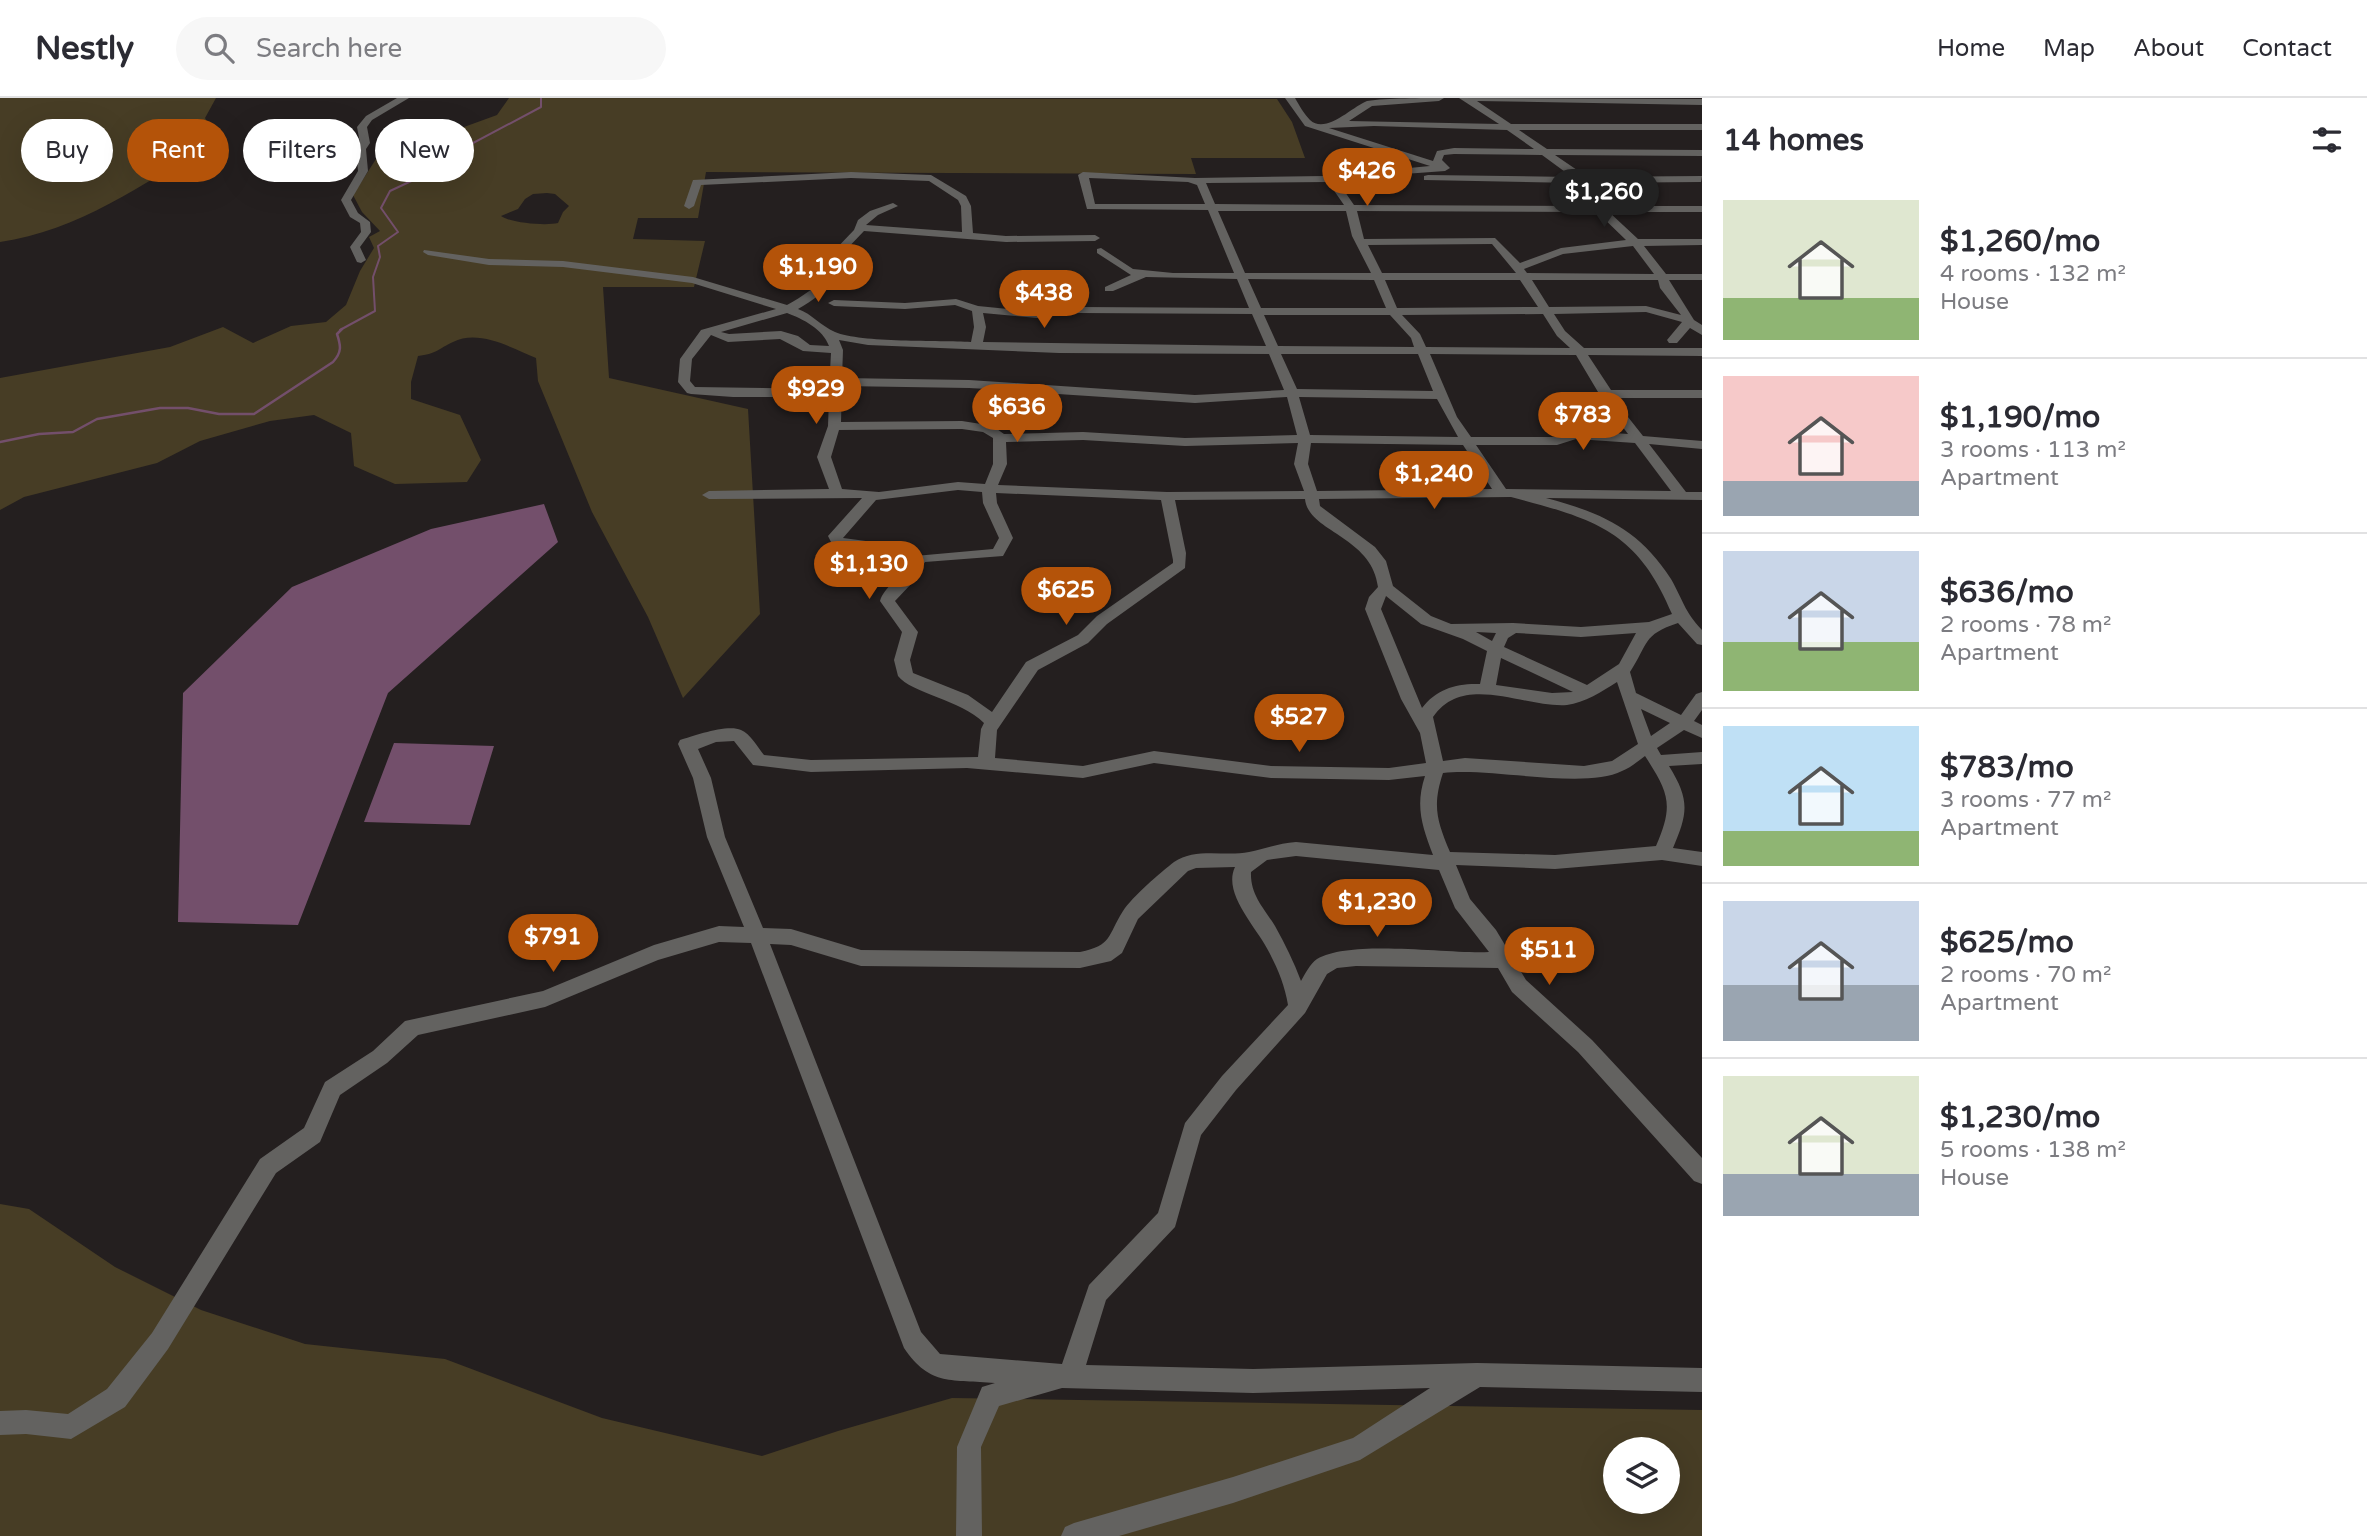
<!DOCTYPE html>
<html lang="en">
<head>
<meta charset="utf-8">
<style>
	:root { --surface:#fff; --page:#f7f7f7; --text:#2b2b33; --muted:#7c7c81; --line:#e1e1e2; --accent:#b45309 }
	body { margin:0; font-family:"Varela Round",sans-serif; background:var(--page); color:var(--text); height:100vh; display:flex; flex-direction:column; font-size:26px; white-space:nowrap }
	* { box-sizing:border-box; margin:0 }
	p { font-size:23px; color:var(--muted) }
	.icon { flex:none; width:38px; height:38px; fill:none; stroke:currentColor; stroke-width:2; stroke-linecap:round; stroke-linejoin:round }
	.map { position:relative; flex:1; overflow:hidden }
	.panel { display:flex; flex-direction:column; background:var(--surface); width:665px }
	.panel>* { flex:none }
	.top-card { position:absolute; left:21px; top:21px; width:665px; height:63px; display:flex; gap:14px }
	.buttons { position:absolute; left:1603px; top:1339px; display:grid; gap:14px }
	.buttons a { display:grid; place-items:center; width:77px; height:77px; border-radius:50%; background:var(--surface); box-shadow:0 7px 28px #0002; font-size:35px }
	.price { position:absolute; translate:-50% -60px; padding:0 16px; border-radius:24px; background:var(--accent); color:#fff; font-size:23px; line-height:46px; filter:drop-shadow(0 2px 4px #0008) }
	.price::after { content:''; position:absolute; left:50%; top:42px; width:21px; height:16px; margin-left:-10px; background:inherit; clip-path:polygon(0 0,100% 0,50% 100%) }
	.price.on { background:#222; color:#fff }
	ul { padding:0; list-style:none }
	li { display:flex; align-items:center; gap:21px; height:175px; padding:0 21px }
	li+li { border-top:2px solid var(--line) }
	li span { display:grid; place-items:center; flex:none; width:196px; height:140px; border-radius:0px; color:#555 }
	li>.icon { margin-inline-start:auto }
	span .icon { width:84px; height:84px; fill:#fffc; stroke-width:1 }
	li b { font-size:30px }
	h2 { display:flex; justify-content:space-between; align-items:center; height:84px; padding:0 21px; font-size:30px }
	.chip { padding:0 24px; border-radius:32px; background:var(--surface); box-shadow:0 7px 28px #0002; font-size:24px; line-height:63px }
	.chip.on { background:var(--accent); color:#fff }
	header { display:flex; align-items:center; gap:42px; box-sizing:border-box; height:98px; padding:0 35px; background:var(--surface); border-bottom:2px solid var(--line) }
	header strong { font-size:33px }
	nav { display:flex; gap:38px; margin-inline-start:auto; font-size:24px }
	.search { width:490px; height:63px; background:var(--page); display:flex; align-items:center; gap:18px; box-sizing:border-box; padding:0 24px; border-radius:38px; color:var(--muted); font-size:26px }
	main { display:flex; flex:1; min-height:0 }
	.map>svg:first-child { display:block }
	.green { fill:#473d25; fill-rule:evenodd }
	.water { fill:#734f6b }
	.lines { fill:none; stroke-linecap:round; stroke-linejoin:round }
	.stream-far1 { stroke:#734f6b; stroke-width:2 }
	.stream { stroke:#734f6b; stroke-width:2.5 }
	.minor { fill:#636260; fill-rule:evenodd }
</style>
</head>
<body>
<header>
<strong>Nestly</strong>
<div class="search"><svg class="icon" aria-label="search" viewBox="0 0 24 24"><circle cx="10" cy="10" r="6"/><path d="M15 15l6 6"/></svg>Search here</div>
<nav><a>Home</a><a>Map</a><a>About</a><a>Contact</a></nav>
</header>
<main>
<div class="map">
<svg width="1702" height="1438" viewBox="0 0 1702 1438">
	<rect width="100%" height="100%" fill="#241f1f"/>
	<path class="green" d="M0 0H216L205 20 214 35 209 45C145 86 77 133 0 144Z
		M509 0 1277 1 1292 24 1305 60H1191L1196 76 706 74 698 120H638L633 141 705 143 694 189H603L609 280 748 311 760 516 683 600 648 519 592 414 538 283 536 260C512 250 479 231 453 244 438 251 436 256 418 258L411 284V301L460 317 481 362 467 384 395 386 354 368 351 335 314 317 270 323 200 343 157 365 24 399 0 412V280L170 249 223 229 253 245 291 228 326 224 346 207 360 173 374 150 369 139 380 133 362 114 353 97 376 61 497 17ZM547 95 555 96 569 108 563 114 558 125C546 128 510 125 501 118L518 111 525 101 533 96Z
		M0 1106 29 1111 115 1169 201 1212 305 1246 445 1261 602 1320 762 1358 838 1333 952 1300 1702 1312V1438H0ZM1615 1351H1668V1404H1615Z"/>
	<path class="water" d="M544 406 558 444 388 595 298 827 178 824 183 595 292 489 431 431Z
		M394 645 494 648 470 727 364 724Z"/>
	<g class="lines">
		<path class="stream-far1" d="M340 232 375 213 373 179 380 159 378 148 398 134 381 110 390 93 422 78 443 61 541 9V0"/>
		<path class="stream" d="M0 344 39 336 73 334 97 321 160 310H188L219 316H254L333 264C342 254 341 248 337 236L342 231"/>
		<path class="minor" d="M397 0H409L372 22 367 29 370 45 366 51 368 73 351 102 358 115 370 124 371 134 360 149 366 162 361 165 357 164 350 149 361 134 360 125 350 119 341 102 358 73 356 51 360 45 357 29 366 18Z
			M1285 0H1295C1299 7 1304 16 1310 22 1326 37 1353 8 1367 3 1387 0 1423 0 1444 0L1439 3 1372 8 1349 23 1499 26 1459 0 1702 1V7L1477 3 1511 26H1702V32H1519L1547 51 1702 52V58L1555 57 1577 72 1582 79 1702 78 1701 84 1585 85 1603 108H1702V114H1609L1638 141H1702V147L1644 148 1666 176H1702V182H1669L1694 222 1702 227V237L1690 230 1677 245H1669L1667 242 1682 224 1646 214 1554 216 1565 233 1584 250H1702V258L1588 257 1611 292H1702V300H1613L1643 338 1702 343V351L1649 346 1686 394H1702V402L1546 400C1602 415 1639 431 1671 481 1683 502 1684 513 1702 532V547L1697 546 1678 525C1642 537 1649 545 1630 574L1636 595 1681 617 1696 596 1702 594V612L1694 623 1702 627V640L1684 632 1657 650 1661 657 1702 654V666L1669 668C1690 702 1688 715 1673 750L1702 754V768L1662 762 1555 771 1456 767 1470 801 1496 832 1526 882 1592 942 1702 1060V1086L1694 1083 1578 954 1512 894 1498 870 1356 868 1337 870 1327 876 1305 915 1236 992 1201 1037 1175 1129 1106 1202 1086 1267 1253 1271 1477 1265 1702 1270V1294L1480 1289 1360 1362 1233 1405 1119 1438H1061L1065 1429 1074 1425 1233 1379 1353 1340 1430 1290 1253 1295 1062 1290 999 1308 981 1349 982 1438H956L957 1349 982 1289 995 1285C953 1281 930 1289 904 1250L751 845 719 844 658 862 545 909 418 937 387 965 340 997 320 1044 276 1075 168 1251 125 1309 71 1341 26 1336 0 1337V1313L26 1312 68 1316 107 1291 152 1235 260 1061 304 1030 325 984 373 953 405 923 543 893 654 847 719 828 744 829 707 739 693 680 678 646 680 642C694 638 727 626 741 632 750 635 758 650 764 657L811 662 978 659 981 631 984 625C961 602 911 595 898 578L894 562 902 534 880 503C884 489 900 481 908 466L879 453 832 446 828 438 862 400 709 401 702 397 709 393 829 391 817 359 828 328 829 299H733L691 296 687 295 678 284 680 261 701 232 776 211 692 185 563 169 489 167 428 157 423 154 424 152 489 161 563 163 693 179 787 207C803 199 814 188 830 179L832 155 854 132 858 122 870 113 893 105 898 108 878 117 866 127 962 134 961 108 958 102 929 83 851 80 701 87 694 108 689 111 684 108 693 82 851 74 931 77 966 98 971 108 973 135 1006 138 1095 137 1100 140 1095 143 1006 144 864 133 842 156 839 182C824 192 813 203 798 211 812 216 821 228 835 234 861 245 940 242 971 244L974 229 972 213 955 207 905 211 834 208 828 205 834 202 905 205 956 201 978 208 1037 214 1079 209 1249 210 1237 181 1146 179 1113 193H1105V189L1131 177 1097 155V151L1101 150 1133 171 1173 175H1234L1208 112 1087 111 1078 77 1083 74 1195 80 1325 78 1430 68 1305 28ZM1374 28 1507 32 1534 51 1454 50 1437 53 1433 63 1329 30ZM1454 56 1542 57 1572 79 1428 77 1424 78V82L1575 85 1591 108 1354 107 1336 81 1445 73 1450 70 1442 62 1444 57ZM1089 80 1188 84 1197 87 1205 106H1095ZM1328 84 1344 107 1215 106 1206 85ZM1218 113H1346L1352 138 1371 175H1245ZM1357 113 1597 114 1626 142 1561 150 1520 165 1495 140 1364 141ZM1492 146 1516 175H1382L1368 147ZM1633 148 1654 176 1527 175 1524 171 1563 156ZM1248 181 1374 182 1386 210H1261ZM1385 182H1520L1538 209 1397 210ZM1532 182H1658L1660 190 1681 217 1646 208 1549 209ZM787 215C803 221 823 231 829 248L810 247 798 238 781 233 729 236 721 234ZM983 215 1037 220 1079 215 1252 216 1266 248 983 244 986 229ZM1543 216 1557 238 1570 250 1426 249 1420 236 1402 217ZM1264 217H1390L1411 240 1414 249 1278 248ZM711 237 728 244 780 241 803 253 831 255 829 291 695 289 690 283 692 261ZM839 242 868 247 1059 255 1269 256 1284 292 1195 297 969 282 842 280 843 252ZM1281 256H1418L1433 293 1297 291ZM1430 256 1576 257 1601 299 1570 334 1556 339H1471L1457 319ZM842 288 969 290 987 291 981 326 962 323 841 324ZM999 292 1195 305 1287 299 1297 337 1185 340 1083 334 1004 336 994 329ZM1299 299 1437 301 1458 339 1310 337ZM1607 308 1628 336 1585 333ZM962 331 983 334 993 340V366L985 386 958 384 879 394 842 391 831 359 839 332ZM1576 341 1635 345 1671 393 1506 391 1476 347H1557ZM1083 342 1185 348 1298 345 1294 366 1304 393 1167 394 998 387 1007 366 1006 344ZM1311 345 1463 347 1492 391 1317 393 1308 366ZM958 392 982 394 983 405 999 440 993 451 915 458 881 445 843 440 876 402ZM996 395 1161 402 1173 462V465L1097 518 1078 537 1026 564 992 614 968 597 913 575 910 562 918 534 895 503 912 485 925 464 1003 458 1013 440 997 405ZM1511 399C1594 421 1637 432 1672 516L1649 524 1581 529 1513 525 1451 526 1431 518 1393 488 1386 463 1375 449 1320 408 1319 401ZM1305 401C1308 434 1372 438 1378 489L1369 499 1365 511 1401 601 1420 635 1426 665 1389 670 1271 668 1154 653 1083 668 995 660 997 632 1038 572 1088 545 1107 526 1185 470 1186 455 1175 402ZM1386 498 1421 526 1463 541 1487 553 1480 586C1457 585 1436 591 1422 610L1381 511ZM1476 534 1496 535 1492 543ZM1516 535 1581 539 1636 535 1619 566 1587 587 1504 549 1508 540ZM1501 560 1573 594 1552 595 1496 587ZM1617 584 1638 646 1612 663 1584 668 1465 660 1443 663 1433 619C1464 574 1523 610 1567 607 1584 605 1603 593 1617 584ZM1641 611 1670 625 1651 638ZM734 643 753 667 811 674 967 670 1083 680 1154 665 1271 680 1389 682 1425 678C1415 708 1422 728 1433 757L1296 744C1279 745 1265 751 1249 754 1225 759 1196 749 1174 764 1161 774 1132 799 1123 813 1107 838 1113 847 1080 854L861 852 791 831 763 830 725 739 711 680 698 651 716 644ZM1645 658C1669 695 1674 707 1656 748L1555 757 1450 754C1437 723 1432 708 1443 675 1491 669 1584 692 1622 673 1630 670 1638 663 1645 658ZM1296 758 1439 772 1455 810 1489 854C1446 856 1351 841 1317 861 1310 866 1305 876 1301 883 1294 864 1285 846 1275 828 1264 810 1250 797 1251 774L1267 762ZM1235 769C1222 796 1258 831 1269 854 1278 871 1285 888 1288 907L1222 978 1185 1025 1158 1115 1089 1187 1062 1266 940 1256 921 1234 770 846 791 847 861 868 1080 870 1111 863 1122 855 1138 821 1188 773 1196 770Z"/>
	</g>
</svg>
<div class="buttons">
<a><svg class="icon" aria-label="layers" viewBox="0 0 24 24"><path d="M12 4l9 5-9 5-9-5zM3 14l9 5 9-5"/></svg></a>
</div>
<b class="price" style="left:1367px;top:110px">$426</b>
<b class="price on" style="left:1604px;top:131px">$1,260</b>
<b class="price" style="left:818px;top:206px">$1,190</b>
<b class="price" style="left:1044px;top:232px">$438</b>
<b class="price" style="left:816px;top:328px">$929</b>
<b class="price" style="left:1017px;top:346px">$636</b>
<b class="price" style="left:1583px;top:354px">$783</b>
<b class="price" style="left:1434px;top:413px">$1,240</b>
<b class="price" style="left:869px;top:503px">$1,130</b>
<b class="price" style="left:1066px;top:529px">$625</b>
<b class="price" style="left:1299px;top:656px">$527</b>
<b class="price" style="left:1377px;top:841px">$1,230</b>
<b class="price" style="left:553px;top:876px">$791</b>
<b class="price" style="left:1549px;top:889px">$511</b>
<div class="top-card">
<a class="chip">Buy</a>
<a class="chip on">Rent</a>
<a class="chip">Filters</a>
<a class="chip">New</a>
</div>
</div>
<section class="panel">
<h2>14 homes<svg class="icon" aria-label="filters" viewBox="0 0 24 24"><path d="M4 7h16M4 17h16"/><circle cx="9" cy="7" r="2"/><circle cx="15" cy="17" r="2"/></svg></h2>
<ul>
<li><span style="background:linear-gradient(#dfe7d0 70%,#8fb573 0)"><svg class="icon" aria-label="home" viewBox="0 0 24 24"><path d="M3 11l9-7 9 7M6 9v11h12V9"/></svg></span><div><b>$1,260/mo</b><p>4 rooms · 132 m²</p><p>House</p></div></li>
<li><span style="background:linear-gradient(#f6c9c9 75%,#9aa5b1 0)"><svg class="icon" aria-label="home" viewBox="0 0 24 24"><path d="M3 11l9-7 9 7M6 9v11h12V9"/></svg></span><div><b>$1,190/mo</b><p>3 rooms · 113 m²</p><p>Apartment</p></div></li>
<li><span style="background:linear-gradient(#c9d6e8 65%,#8fb573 0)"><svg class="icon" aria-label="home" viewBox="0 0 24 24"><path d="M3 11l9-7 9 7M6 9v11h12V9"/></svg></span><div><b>$636/mo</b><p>2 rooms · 78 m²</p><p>Apartment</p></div></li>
<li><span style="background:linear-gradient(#bfe0f5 75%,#8fb573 0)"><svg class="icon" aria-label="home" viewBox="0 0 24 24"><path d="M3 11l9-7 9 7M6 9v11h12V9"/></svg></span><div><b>$783/mo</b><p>3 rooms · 77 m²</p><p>Apartment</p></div></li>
<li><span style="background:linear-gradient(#c9d6e8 60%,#9aa5b1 0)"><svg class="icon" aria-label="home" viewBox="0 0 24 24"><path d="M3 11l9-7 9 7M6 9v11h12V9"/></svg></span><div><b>$625/mo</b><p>2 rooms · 70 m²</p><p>Apartment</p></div></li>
<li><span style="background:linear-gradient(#dfe7d0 70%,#9aa5b1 0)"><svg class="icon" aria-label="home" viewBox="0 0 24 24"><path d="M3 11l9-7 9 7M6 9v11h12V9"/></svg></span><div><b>$1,230/mo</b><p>5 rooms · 138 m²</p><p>House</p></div></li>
</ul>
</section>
</main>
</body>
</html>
